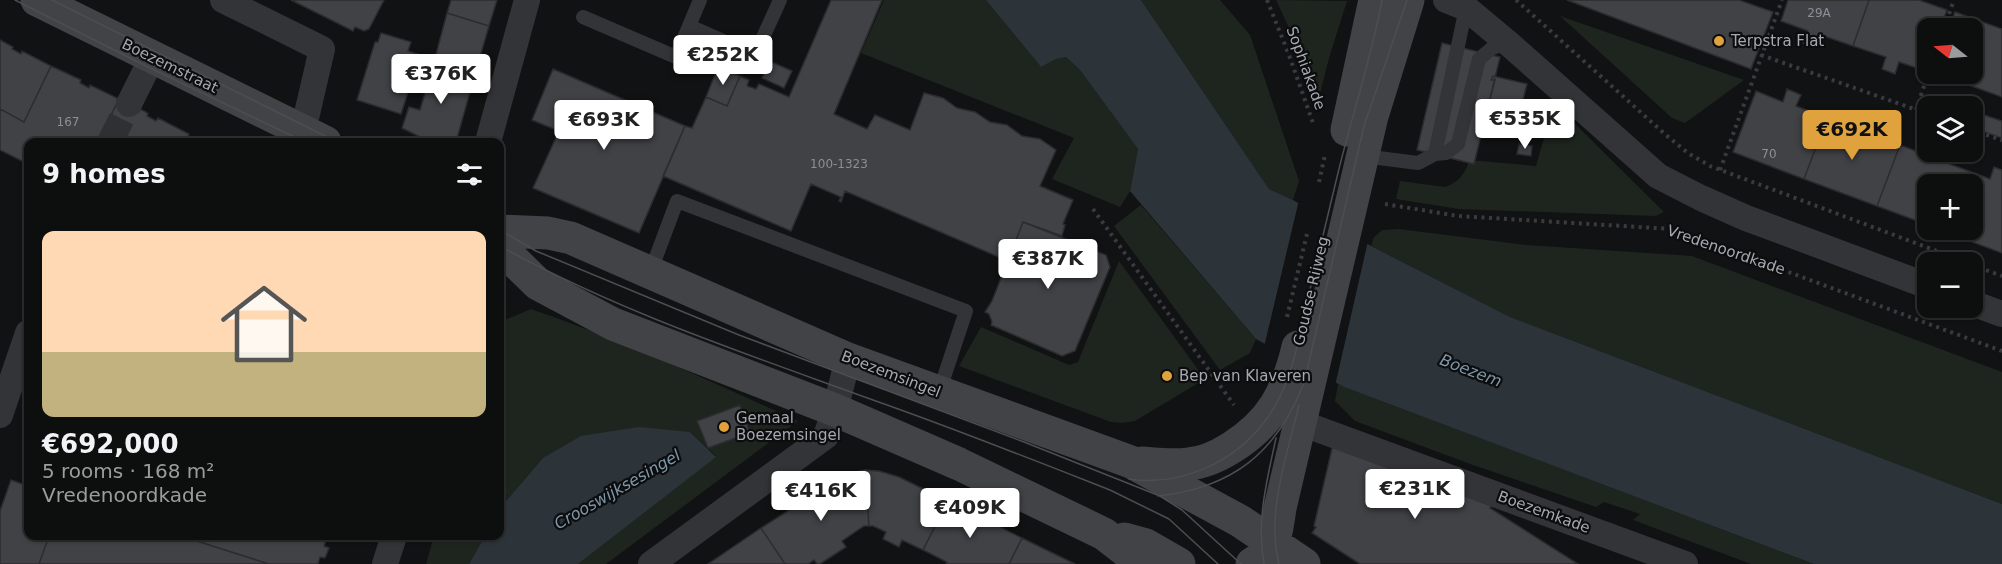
<!DOCTYPE html>
<html lang="en">
<head>
<meta charset="utf-8">
<style>
	:root { --surface:#0d0e0e; --page:#1b1c1c; --text:#f1f3f6; --muted:#9a9c9e; --line:#2d2e2e; --accent:#e0a23c }
	body { margin:0; font-family:"DejaVu Sans",sans-serif; background:var(--page); color:var(--text); height:100vh; display:flex; flex-direction:column; font-size:22px; white-space:nowrap }
	* { box-sizing:border-box; margin:0 }
	p { font-size:20px; color:var(--muted) }
	.icon { flex:none; width:33px; height:33px; fill:none; stroke:currentColor; stroke-width:2; stroke-linecap:round; stroke-linejoin:round }
	.map { position:relative; flex:1; overflow:hidden }
	.side { position:absolute; left:24px; top:138px; width:480px; height:402px; display:flex; flex-direction:column; background:var(--surface); border-radius:12px; box-shadow:0 2px 4px #0004,0 0 0 2px var(--line) }
	.side>* { flex:none }
	.needle { width:39px; rotate:287deg }
	.tools { position:absolute; left:1917px; top:18px; display:grid; gap:12px }
	.tools a { display:grid; place-items:center; width:66px; height:66px; border-radius:12px; background:var(--surface); box-shadow:0 2px 4px #0004,0 0 0 2px var(--line); font-size:30px }
	.price { position:absolute; translate:-50% -51px; padding:0 14px; border-radius:6px; background:#fff; color:#222; font-size:20px; line-height:39px; filter:drop-shadow(0 2px 3px #0008) }
	.price::after { content:''; position:absolute; left:50%; top:36px; width:18px; height:14px; margin-left:-9px; background:inherit; clip-path:polygon(0 0,100% 0,50% 100%) }
	.price.selected { background:var(--accent); color:#111 }
	ul { padding:0; list-style:none }
	li { display:grid; align-content:center; gap:12px; height:318px; padding:0 18px }
	li+li { border-top:2px solid var(--line) }
	li span { display:grid; place-items:center; height:186px; border-radius:12px; color:#555 }
	li>.icon { margin-inline-start:auto }
	span .icon { width:108px; height:108px; fill:#fffc; stroke-width:1 }
	li b { font-size:26px }
	h2 { display:flex; justify-content:space-between; align-items:center; height:72px; padding:0 18px; font-size:26px }
	.map>svg:first-child { display:block }
	.green { fill:#1e251f }
	.water { fill:#2c343a }
	.pier { fill:#111213 }
	.building { fill:#414246; stroke:#2c2c2f; stroke-width:1.5 }
	.lines { fill:none; stroke-linecap:round; stroke-linejoin:round }
	.street-tunnel { stroke:#2e3033; stroke-width:26; stroke-dasharray:26 13; stroke-linecap:butt }
	.path { stroke:#393b3e; stroke-width:4; stroke-dasharray:3 4.5; stroke-linecap:butt }
	.lane { stroke:#333437; stroke-width:14 }
	.street { stroke:#333437; stroke-width:26 }
	.secondary { stroke:#414347; stroke-width:33 }
	.tram { stroke:#4c4e52; stroke-width:1.5 }
	.poi-dot { fill:#e0a23c; stroke:#0d0d0e; stroke-width:2 }
	.labels { text-anchor:middle; stroke-width:4.5; stroke-linejoin:round; paint-order:stroke }
	.number-label { font-size:12px; fill:#8b8f97 }
	.poi-label { font-size:15px; fill:#a4a9b2; stroke:#0d0d0e; text-anchor:start }
	.street-label { font-size:15px; fill:#a4a9b2; stroke:#0d0d0e }
	.water-label { font-size:16px; font-style:italic; fill:#7e98ab; stroke:#0d0d0e }
</style>
</head>
<body>
<div class="map">
<svg width="2002" height="564" viewBox="0 0 2002 564">
	<rect width="100%" height="100%" fill="#111213"/>
	<path class="green" d="M884 0H986L1041 67 1056 59 1066 57 1080 70 1138 149 1130 191 1120 207 1052 179 1074 138 861 53Z
		M1141 0H1220L1250 35 1299 181 1293 200 1269 189Z
		M1276 0 1347 1 1329 58 1316 109 1299 49Z
		M1560 16 1744 80 1692 118 1685 123 1672 118Z
		M1554 103 1664 212 1656 216 1459 209 1396 199 1400 181 1445 187C1459 182 1466 173 1469 160L1536 166Z
		M1141 205 1256 339 1250 353 1220 370 1114 226Z
		M1399 229 1527 245 1692 256 2002 372V504L1510 317 1371 246 1374 237 1382 230Z
		M1119 261 1205 379 1135 421 1122 423 1111 422 959 366 981 327 1069 365 1078 362Z
		M531 309C622 340 710 381 798 421L606 564H578L716 456 690 432 543 458 500 508V322Z
		M1338 384 1344 387 1814 564H1751L1633 520 1640 514 1604 502 1596 507 1473 465 1355 421 1335 401Z
		M434 536H485L469 564H426Z"/>
	<path class="water" d="M986 0H1141L1269 189 1293 200 1371 246 1510 317 2002 504V564H1814L1344 387 1256 339 1130 191 1138 149 1080 70 1066 57 1056 59 1041 67Z
		M639 427 690 432 716 457 578 564H469L485 536H500V508L543 458 581 436Z"/>
	<path class="pier" d="M1299 200 1368 241 1335 386 1264 347Z"/>
	<path class="building" d="M291 0H384L369 29 364 31 355 27 353 31Z
		M451 0H497L489 26 447 13Z
		M831 0H882L834 114 867 129 875 115 910 130 924 93 943 98 957 108 975 112 990 122 1007 125 1022 136 1040 139 1056 150 1040 186 1073 200 1063 224 1065 225 1062 236 1023 222 1008 261 845 191 841 202 839 201 841 197 811 184 791 231 663 176 685 126 692 128 706 97 727 106 740 76 749 80 747 86 756 89 759 84 789 97Z
		M1567 0H1739L1773 12 1751 69Z
		M1788 0H1869L1853 46 1821 35 1816 47 1803 43 1808 31 1781 21Z
		M1869 0H1919L1947 10 1940 28H1928L1926 71 1899 62 1895 74 1882 69 1886 57 1853 46Z
		M1955 12 2002 29V97L1958 81 1960 77 1950 74H1972V28H1949Z
		M447 13 489 26 475 74 434 62Z
		M381 33 411 42 408 51 420 55 401 114 357 100 375 42H378Z
		M0 40 13 47 12 49 21 54 22 51 51 66 24 122 0 109Z
		M1442 43 1500 57 1474 164 1417 150Z
		M769 61 792 71 784 88 762 78Z
		M434 62 475 74 456 142H430L402 128 409 107 420 110Z
		M51 66 81 80 80 83 89 88 90 85 119 99 98 142H28V164L0 150V109L24 122Z
		M718 67 740 76 727 106 706 97Z
		M553 69 685 126 639 233 533 188 559 131 532 120Z
		M1493 76 1527 84 1515 130 1481 122 1482 118 1485 119 1495 80H1491Z
		M1787 89 1801 95 1796 106 1827 118 1804 179 1733 152 1756 91 1783 102Z
		M119 99 146 112 148 114 147 116 156 121 158 118 189 134 188 137 197 141 196 142H98Z
		M1984 115 2002 121V138L1979 130Z
		M1827 118 1861 131 1865 119 1878 123 1873 136 1900 145 1877 206 1804 179Z
		M1519 144 1532 146 1531 156 1517 154Z
		M1900 145 1926 155 1928 151 1942 152 1939 160 1971 172 1966 184H1928V225L1877 206Z
		M1994 167 2002 170V253L1948 233 1949 230H1972V184H1966L1971 172 1990 179Z
		M1023 222 1106 255 1110 267 1075 351 1062 356 991 325 992 322 989 314 985 312 992 301Z
		M740 405 750 433 708 448 697 421Z
		M1333 444 1492 505 1490 508 1578 564H1360L1312 533 1316 527 1314 526Z
		M865 470 879 471 899 477 948 501 923 550 902 540 899 547 883 539 886 532 873 526H869Z
		M865 470 869 526H864L842 541 846 547 820 564H817L814 560 808 564H785L761 528 844 475Z
		M11 480 28 486V536H49L39 564H0V511Z
		M948 501 1022 538 1009 564H946L947 562 923 550Z
		M761 528 785 564H708L727 551Z
		M49 536H181L269 564H39Z
		M181 536H333L331 541 326 540 324 546 329 548 325 558 320 557 318 564H269Z
		M1022 538 1075 564H1009Z"/>
	<g class="lines">
		<path class="street-tunnel" d="M110 142 129 104"/>
		<path class="path" d="M1267 0 1289 55 1313 123
			M1516 0 1666 135 1688 153 1710 166 1966 262
			M1944 28 1954 0
			M1761 55 1928 114
			M1916 110 1928 74
			M1972 130 2002 140
			M1720 170 1782 0
			M1319 182 1325 155
			M1385 204 1458 216 1672 229 2002 351
			M1093 209 1234 405
			M1972 265 2002 276
			M1287 317 1307 234"/>
		<path class="lane" d="M583 17 676 57 700 0
			M689 26 755 55 780 0
			M1435 154 1466 8
			M1363 156 1418 163 1435 154 1446 153 1458 144 1479 59 1492 48 1508 43
			M650 273 677 201 966 311 939 392"/>
		<path class="street" d="M223 0 322 49 303 131
			M1446 0 1466 8 1508 43 1658 176 1701 198 1746 218 1928 286
			M129 104 152 58
			M488 142 527 0
			M1972 303 2002 314
			M0 415 28 333
			M1301 423 1685 564
			M385 564 394 536
			M651 564 826 436 835 410 848 359"/>
		<path class="secondary" d="M37 0 325 142
			M1347 130 1375 0
			M500 231 548 233 571 238 848 359 1131 462 1240 521 1304 564
			M500 247 538 284 613 324 835 410 959 464 1104 534 1143 564
			M1142 463C1157 464 1173 466 1188 464 1204 463 1218 456 1231 448 1272 422 1287 393 1298 347
			M1124 539 1146 545 1179 564
			M1252 564C1277 548 1276 534 1280 508L1372 116 1408 0"/>
		<path class="tram" d="M15 0 148 67 305 142
			M52 0 337 142
			M500 230 536 251 739 335 1024 442 1160 496 1182 510 1241 564
			M500 246C617 311 747 354 873 400 953 428 1031 459 1110 490L1169 519 1218 564
			M1129 479C1180 487 1235 462 1265 421 1291 387 1298 343 1307 302 1317 260 1327 219 1337 177 1351 118 1371 60 1382 0
			M1158 496C1233 488 1277 452 1304 383L1364 126 1407 0
			M1264 564C1256 521 1267 480 1276 438
			M1279 564C1266 512 1287 456 1299 405"/>
	</g>
	<g class="poi-dot">
		<circle cx="1719" cy="41" r="6"/>
		<circle cx="1167" cy="376" r="6"/>
		<circle cx="724" cy="427" r="6"/>
	</g>
	<g class="labels">
		<g class="number-label">
			<text x="1819" y="17">29A</text>
			<text x="68" y="126">167</text>
			<text x="1769" y="158">70</text>
			<text x="839" y="168">100-1323</text>
		</g>
		<g class="poi-label">
			<text x="1731" y="46">Terpstra Flat</text>
			<text x="1179" y="381">Bep van Klaveren</text>
			<text x="736" y="423">Gemaal<tspan x="736" dy="17">Boezemsingel</tspan></text>
		</g>
		<g class="street-label">
			<text transform="translate(170 66) rotate(26)" y="5">Boezemstraat</text>
			<text transform="translate(1306 68) rotate(70)" y="5">Sophiakade</text>
			<text transform="translate(1726 250) rotate(19)" y="5">Vredenoordkade</text>
			<text transform="translate(1311 291) rotate(-77)" y="5">Goudse Rijweg</text>
			<text transform="translate(891 374) rotate(21)" y="5">Boezemsingel</text>
			<text transform="translate(1544 512) rotate(20)" y="5">Boezemkade</text>
		</g>
		<g class="water-label">
			<text transform="translate(1471 370) rotate(21)" y="6">Boezem</text>
			<text transform="translate(617 489) rotate(-30)" y="6">Crooswijksesingel</text>
		</g>
	</g>
</svg>
<div class="tools">
<a><svg class="needle" viewBox="-14 -14 28 28"><path d="M0-13l5 13h-10z" fill="#e53935"/><path d="M0 13l5-13h-10z" fill="#9a9c9e"/></svg></a>
<a><svg class="icon" aria-label="layers" viewBox="0 0 24 24"><path d="M12 4l9 5-9 5-9-5zM3 14l9 5 9-5"/></svg></a>
<a>+</a>
<a>−</a>
</div>
<b class="price" style="left:723px;top:86px">€252K</b>
<b class="price" style="left:441px;top:105px">€376K</b>
<b class="price" style="left:1525px;top:150px">€535K</b>
<b class="price" style="left:604px;top:151px">€693K</b>
<b class="price selected" style="left:1852px;top:161px">€692K</b>
<b class="price" style="left:1048px;top:290px">€387K</b>
<b class="price" style="left:1415px;top:520px">€231K</b>
<b class="price" style="left:821px;top:522px">€416K</b>
<b class="price" style="left:970px;top:539px">€409K</b>
<section class="side">
<h2>9 homes<svg class="icon" aria-label="filters" viewBox="0 0 24 24"><path d="M4 7h16M4 17h16"/><circle cx="9" cy="7" r="2"/><circle cx="15" cy="17" r="2"/></svg></h2>
<ul>
<li><span style="background:linear-gradient(#ffd9b3 65%,#c2b280 0)"><svg class="icon" aria-label="home" viewBox="0 0 24 24"><path d="M3 11l9-7 9 7M6 9v11h12V9"/></svg></span><div><b>€692,000</b><p>5 rooms · 168 m²</p><p>Vredenoordkade</p></div></li>
</ul>
</section>
</div>
</body>
</html>
